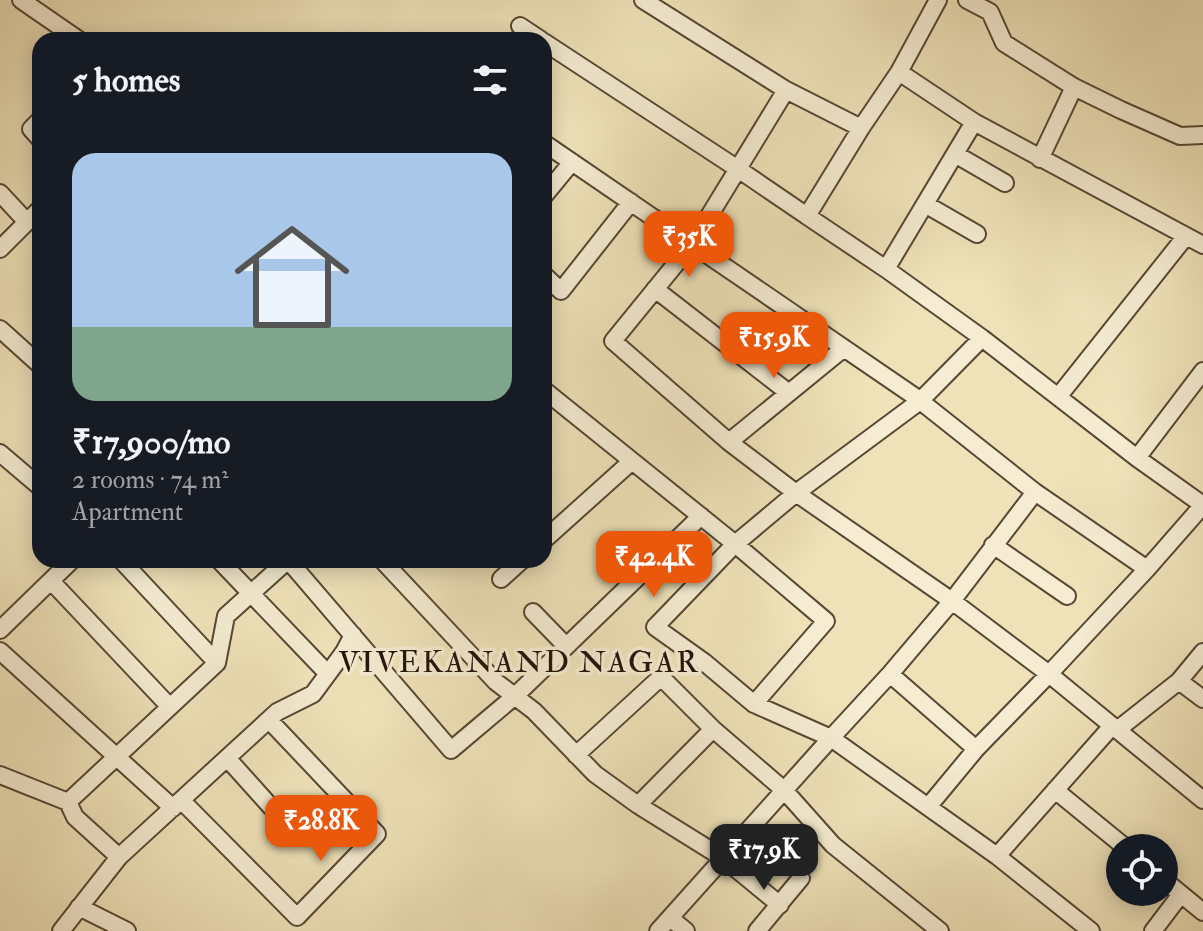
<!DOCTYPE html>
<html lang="en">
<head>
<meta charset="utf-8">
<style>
	:root { --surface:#171b24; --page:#242831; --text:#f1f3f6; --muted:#9ea1a6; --accent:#ea580c }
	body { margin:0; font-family:"IM FELL Double Pica",serif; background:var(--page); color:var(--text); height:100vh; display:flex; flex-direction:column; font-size:30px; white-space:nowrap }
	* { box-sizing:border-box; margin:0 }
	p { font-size:26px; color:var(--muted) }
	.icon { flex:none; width:44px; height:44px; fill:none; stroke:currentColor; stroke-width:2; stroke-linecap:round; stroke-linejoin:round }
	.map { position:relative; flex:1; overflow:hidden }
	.sheet { position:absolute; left:32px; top:32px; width:520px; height:536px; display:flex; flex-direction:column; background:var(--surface); border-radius:24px; box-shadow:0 4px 20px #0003 }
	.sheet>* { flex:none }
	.buttons { position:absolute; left:1106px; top:834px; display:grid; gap:16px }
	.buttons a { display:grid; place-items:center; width:72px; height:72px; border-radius:50%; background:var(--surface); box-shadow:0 4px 20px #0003; font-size:40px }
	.price { position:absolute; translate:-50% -68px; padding:0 18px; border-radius:16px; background:var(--accent); color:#fff; font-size:26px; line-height:52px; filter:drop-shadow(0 2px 4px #0008) }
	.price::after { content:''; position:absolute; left:50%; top:48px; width:24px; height:18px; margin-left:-12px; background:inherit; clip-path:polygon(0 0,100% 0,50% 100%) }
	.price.active { background:#222; color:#fff }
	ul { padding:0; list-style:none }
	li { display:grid; align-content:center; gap:16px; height:424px; padding:0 40px }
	li span { display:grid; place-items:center; height:248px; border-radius:24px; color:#555 }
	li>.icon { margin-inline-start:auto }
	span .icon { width:144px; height:144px; fill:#fffc; stroke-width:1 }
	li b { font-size:34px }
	h2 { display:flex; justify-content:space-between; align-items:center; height:96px; padding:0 40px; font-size:34px }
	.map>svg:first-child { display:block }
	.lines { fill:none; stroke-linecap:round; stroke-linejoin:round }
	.minor-casing { stroke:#574734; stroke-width:20 }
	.minor { stroke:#f5ecd2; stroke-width:16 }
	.labels { text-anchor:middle; stroke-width:7; stroke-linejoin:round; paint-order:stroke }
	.neighbourhood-label { font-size:30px; letter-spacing:2px; fill:#241308; stroke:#f5ecd2 }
</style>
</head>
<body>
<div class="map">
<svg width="1203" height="931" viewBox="0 0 1203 931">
	<rect width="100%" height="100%" fill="#efe2b9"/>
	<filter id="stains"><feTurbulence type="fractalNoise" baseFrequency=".0025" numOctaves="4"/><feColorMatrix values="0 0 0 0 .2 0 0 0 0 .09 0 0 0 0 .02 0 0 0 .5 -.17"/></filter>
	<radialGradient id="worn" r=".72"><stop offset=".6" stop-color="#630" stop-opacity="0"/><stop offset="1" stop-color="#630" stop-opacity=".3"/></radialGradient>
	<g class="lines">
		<defs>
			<path id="minor" d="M21 0 79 40
				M643 0 786 90
				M967 0 990 12 1004 43 1074 87 1121 110 1180 136 1203 135
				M520 26 541 40
				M544 42 738 169 807 216
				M899 72 938 0
				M40 120 31 129 40 139
				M974 122 1203 245
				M861 128 807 216 886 269 974 122 899 72 861 128 786 90 692 244 613 341 729 442 796 493 952 601 1049 674 976 749 928 807
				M544 143 914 396 1035 492 1147 569 1049 674 1203 800
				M955 154 1005 183
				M1040 159 1074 87
				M0 193 27 222
				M544 196 572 162
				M925 204 977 234
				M0 249 40 209
				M886 269 982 338 1137 458 1203 505
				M544 275 561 291 631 202
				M655 289 789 393
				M0 329 40 365
				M544 390 734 543 826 621 754 704 831 738 890 674 952 601 1035 492
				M1058 397 1186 236
				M729 442 844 348
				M0 453 40 487
				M1137 458 1203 371
				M544 540 632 461
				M993 545 1067 596
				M219 560 328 674
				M288 560 451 750 515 696 701 516
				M382 560 496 682 534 711 595 774 638 805 723 858 780 905
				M1147 569 1203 505
				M501 579 522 560
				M51 581 170 707
				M533 612 566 646
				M0 630 72 560
				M0 651 173 808
				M1203 652 1179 681 1203 699
				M217 663 226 616 288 560
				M890 674 976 749
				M754 704 704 662 655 627 734 545 796 493 920 401 982 338
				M713 729 784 790 833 845 940 931
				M1117 730 1179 681
				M576 755 661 677 713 729 638 805
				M227 758 271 807
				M0 775 68 802 217 663 121 560
				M1055 790 1126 848
				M181 800 297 917 377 834 269 720
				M68 802 75 817 119 857
				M997 856 1112 726
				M1164 880 1203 912
				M79 907 127 931
				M670 918 686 931
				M61 931 119 857 277 712 313 694 344 652 353 635
				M658 931 831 738 997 856 1091 931
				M757 931 801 878
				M1153 931 1181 894"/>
		</defs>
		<use href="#minor" class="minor-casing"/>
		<use href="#minor" class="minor"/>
	</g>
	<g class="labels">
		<g class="neighbourhood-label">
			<text x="519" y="672">VIVEKANAND NAGAR</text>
		</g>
	</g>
	<rect width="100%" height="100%" filter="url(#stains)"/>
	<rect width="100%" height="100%" fill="url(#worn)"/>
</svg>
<div class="buttons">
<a><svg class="icon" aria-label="locate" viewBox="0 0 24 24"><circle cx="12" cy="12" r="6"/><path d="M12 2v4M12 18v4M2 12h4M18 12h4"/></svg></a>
</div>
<b class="price" style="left:689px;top:279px">₹35K</b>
<b class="price" style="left:774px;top:380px">₹15.9K</b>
<b class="price" style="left:654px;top:599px">₹42.4K</b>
<b class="price" style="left:321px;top:863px">₹28.8K</b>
<b class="price active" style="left:764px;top:892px">₹17.9K</b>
<section class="sheet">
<h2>5 homes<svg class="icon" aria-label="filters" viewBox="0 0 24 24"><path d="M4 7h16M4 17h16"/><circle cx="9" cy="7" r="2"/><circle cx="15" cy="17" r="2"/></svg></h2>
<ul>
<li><span style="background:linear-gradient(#a9c7e8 70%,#7fa58c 0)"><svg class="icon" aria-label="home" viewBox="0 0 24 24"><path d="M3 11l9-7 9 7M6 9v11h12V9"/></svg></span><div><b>₹17,900/mo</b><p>2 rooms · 74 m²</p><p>Apartment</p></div></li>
</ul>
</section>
</div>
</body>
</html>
